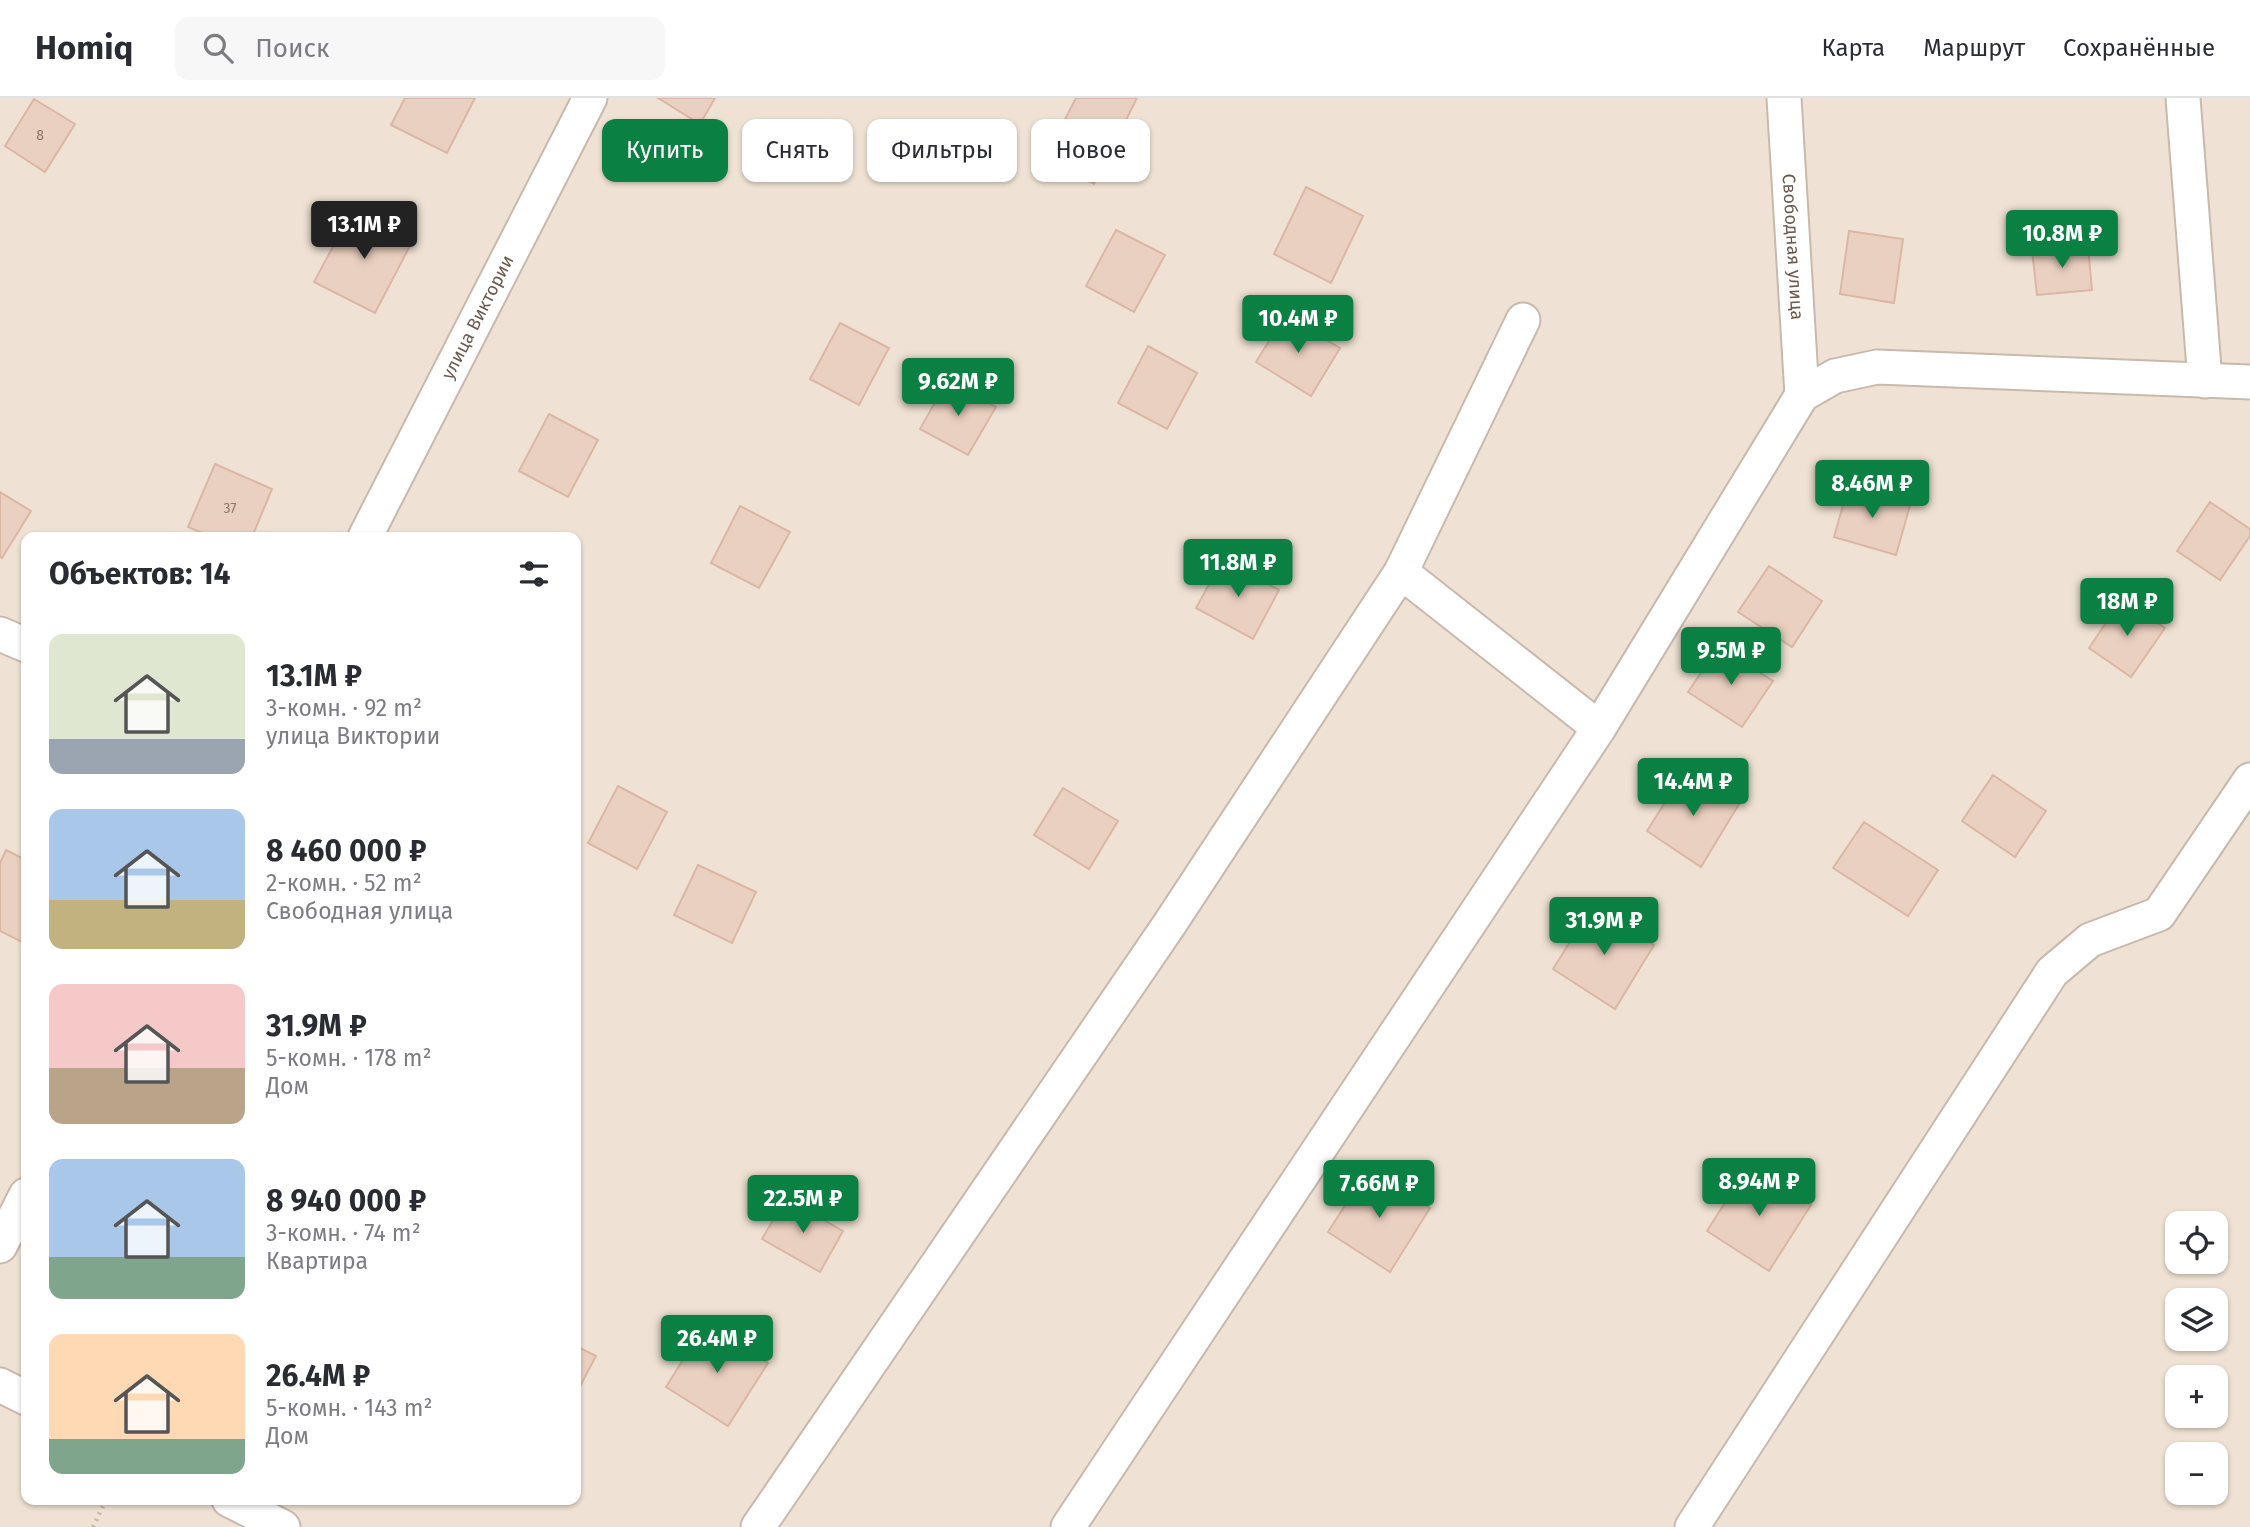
<!DOCTYPE html>
<html lang="ru">
<head>
<meta charset="utf-8">
<style>
	:root { --surface:#fff; --page:#f7f7f7; --text:#2b2b33; --muted:#7c7c81; --line:#e1e1e2; --accent:#0b8043 }
	body { margin:0; font-family:"Fira Sans",sans-serif; background:var(--page); color:var(--text); height:100vh; display:flex; flex-direction:column; font-size:26px; white-space:nowrap }
	* { box-sizing:border-box; margin:0 }
	p { font-size:23px; color:var(--muted) }
	.icon { flex:none; width:38px; height:38px; fill:none; stroke:currentColor; stroke-width:2; stroke-linecap:round; stroke-linejoin:round }
	.map { position:relative; flex:1; overflow:hidden }
	.details { position:absolute; left:21px; top:434px; width:560px; height:973px; display:flex; flex-direction:column; background:var(--surface); border-radius:14px; box-shadow:0 2px 5px #0004 }
	.details>* { flex:none }
	.hud { position:absolute; left:602px; top:21px; width:665px; height:63px; display:flex; gap:14px }
	.fabs { position:absolute; left:2165px; top:1113px; display:grid; gap:14px }
	.fabs a { display:grid; place-items:center; width:63px; height:63px; border-radius:14px; background:var(--surface); box-shadow:0 2px 5px #0004; font-size:35px }
	.price { position:absolute; translate:-50% -60px; padding:0 16px; border-radius:7px; background:var(--accent); color:#fff; font-size:23px; line-height:46px; filter:drop-shadow(0 2px 4px #0008) }
	.price::after { content:''; position:absolute; left:50%; top:42px; width:21px; height:16px; margin-left:-10px; background:inherit; clip-path:polygon(0 0,100% 0,50% 100%) }
	.price.active { background:#222; color:#fff }
	ul { padding:0; list-style:none }
	li { display:flex; align-items:center; gap:21px; height:175px; padding:0 28px }
	li span { display:grid; place-items:center; flex:none; width:196px; height:140px; border-radius:14px; color:#555 }
	li>.icon { margin-inline-start:auto }
	span .icon { width:84px; height:84px; fill:#fffc; stroke-width:1 }
	li b { font-size:30px }
	h2 { display:flex; justify-content:space-between; align-items:center; height:84px; padding:0 28px; font-size:30px }
	.pill { padding:0 24px; border-radius:14px; background:var(--surface); box-shadow:0 2px 5px #0004; font-size:24px; line-height:63px }
	.pill.active { background:var(--accent); color:#fff }
	header { display:flex; align-items:center; gap:42px; box-sizing:border-box; height:98px; padding:0 35px; background:var(--surface); border-bottom:2px solid var(--line) }
	header strong { font-size:33px }
	nav { display:flex; gap:38px; margin-inline-start:auto; font-size:24px }
	.search { width:490px; height:63px; background:var(--page); display:flex; align-items:center; gap:18px; box-sizing:border-box; padding:0 24px; border-radius:14px; color:var(--muted); font-size:26px }
	.map>svg:first-child { display:block }
	.residential { fill:#efe2d4; fill-rule:evenodd }
	.building { fill:#ead0c0; stroke:#dbb7a3; stroke-width:2 }
	.lines { fill:none; stroke-linecap:round; stroke-linejoin:round }
	.street-casing { stroke:#c8b9ac; stroke-width:37 }
	.path { stroke:#cfb4a4; stroke-width:4.5; stroke-dasharray:2 5; stroke-linecap:butt }
	.street { stroke:#fff; stroke-width:33 }
	.labels { text-anchor:middle; stroke-width:7; stroke-linejoin:round; paint-order:stroke }
	.number-label { font-size:14px; fill:#8d776a }
	.street-label { font-size:18px; fill:#6e594d; stroke:#fcf5ea }
</style>
</head>
<body>
<header>
<strong>Homiq</strong>
<div class="search"><svg class="icon" aria-label="search" viewBox="0 0 24 24"><circle cx="10" cy="10" r="6"/><path d="M15 15l6 6"/></svg>Поиск</div>
<nav><a>Карта</a><a>Маршрут</a><a>Сохранённые</a></nav>
</header>
<div class="map">
<svg width="2250" height="1429" viewBox="0 0 2250 1429">
	<rect width="100%" height="100%" fill="#f9f1e5"/>
	<path class="residential" d="M0 0H2250V1429H0ZM26 439H576V1402H26ZM2177 1125H2216V1164H2177ZM2177 1202H2216V1241H2177ZM2177 1279H2216V1318H2177ZM2177 1356H2216V1395H2177Z"/>
	<path class="building" d="M405 0H475L447 55 391 27Z
		M658 0H715L700 26Z
		M1076 0H1137L1094 86 1045 60Z
		M34 1 75 26 45 74 5 48Z
		M1306 89 1363 118 1331 185 1274 156Z
		M353 111 413 142 375 215 314 184Z
		M1116 132 1165 157 1134 214 1086 188Z
		M1849 133 1903 141 1894 205 1840 196Z
		M2088 148 2092 192 2037 197 2032 152Z
		M1285 217 1340 250 1311 298 1256 264Z
		M840 225 889 250 859 307 810 281Z
		M1148 248 1197 275 1167 331 1118 305Z
		M947 283 996 309 968 357 920 331Z
		M549 316 598 342 568 399 519 373Z
		M215 366 272 391 252 439H212L188 429Z
		M1849 386 1911 404 1896 457 1834 439Z
		M0 394 31 413 2 460 0 458Z
		M2210 404 2250 431V438L2220 482 2177 453Z
		M740 408 790 434 759 490 711 465Z
		M1223 461 1279 492 1253 541 1196 510Z
		M1769 468 1822 503 1792 549 1738 514Z
		M2122 501 2165 530 2131 579 2089 550Z
		M1719 548 1773 583 1742 629 1688 594Z
		M1686 671 1739 706 1701 769 1647 733Z
		M1993 677 2046 713 2015 759 1962 723Z
		M618 688 667 714 637 771 588 745Z
		M1063 690 1118 723 1089 771 1034 737Z
		M1864 724 1938 772 1908 818 1833 770Z
		M6 752 26 762V846L0 833V765Z
		M698 767 756 794 732 845 674 817Z
		M1593 807 1654 847 1615 911 1553 871Z
		M1749 1067 1811 1107 1769 1173 1707 1133Z
		M1369 1070 1430 1110 1390 1174 1328 1134Z
		M786 1100 843 1133 820 1174 762 1141Z
		M706 1225 768 1265 728 1328 666 1289Z
		M576 1248 596 1258 576 1296Z"/>
	<g class="lines">
		<defs>
			<g id="street">
				<path id="s1" d="M1784 0 1802 297"/>
				<path d="M2183 0 2205 283"/>
				<path id="s2" d="M365 439 590 0"/>
				<path d="M1401 474 1599 630"/>
				<path d="M0 536 26 547"/>
				<path d="M0 1148 26 1097"/>
				<path d="M0 1287 26 1300"/>
				<path d="M229 1402 283 1429"/>
				<path d="M758 1429 1169 827 1401 474 1523 222"/>
				<path d="M1068 1429 1599 630 1802 297 1835 278 1877 269 2250 284"/>
				<path d="M1692 1429 2052 874 2090 842 2159 816 2250 682"/>
			</g>
		</defs>
		<use href="#street" class="street-casing"/>
		<path class="path" d="M93 1429 106 1402"/>
		<use href="#street" class="street"/>
	</g>
	<g class="labels">
		<g class="number-label">
			<text x="40" y="42">8</text>
			<text x="230" y="415">37</text>
		</g>
		<g class="street-label">
			<text dy="6" stroke="none"><textPath href="#s1" startOffset="149">Свободная улица</textPath></text>
			<text dy="6" stroke="none"><textPath href="#s2" startOffset="247">улица Виктории</textPath></text>
		</g>
	</g>
</svg>
<div class="fabs">
<a><svg class="icon" aria-label="locate" viewBox="0 0 24 24"><circle cx="12" cy="12" r="6"/><path d="M12 2v4M12 18v4M2 12h4M18 12h4"/></svg></a>
<a><svg class="icon" aria-label="layers" viewBox="0 0 24 24"><path d="M12 4l9 5-9 5-9-5zM3 14l9 5 9-5"/></svg></a>
<a>+</a>
<a>−</a>
</div>
<b class="price active" style="left:364px;top:163px">13.1M ₽</b>
<b class="price" style="left:2062px;top:172px">10.8M ₽</b>
<b class="price" style="left:1298px;top:257px">10.4M ₽</b>
<b class="price" style="left:958px;top:320px">9.62M ₽</b>
<b class="price" style="left:1872px;top:422px">8.46M ₽</b>
<b class="price" style="left:1238px;top:501px">11.8M ₽</b>
<b class="price" style="left:2127px;top:540px">18M ₽</b>
<b class="price" style="left:1731px;top:589px">9.5M ₽</b>
<b class="price" style="left:1693px;top:720px">14.4M ₽</b>
<b class="price" style="left:1604px;top:859px">31.9M ₽</b>
<b class="price" style="left:1759px;top:1120px">8.94M ₽</b>
<b class="price" style="left:1379px;top:1122px">7.66M ₽</b>
<b class="price" style="left:803px;top:1137px">22.5M ₽</b>
<b class="price" style="left:717px;top:1277px">26.4M ₽</b>
<div class="hud">
<a class="pill active">Купить</a>
<a class="pill">Снять</a>
<a class="pill">Фильтры</a>
<a class="pill">Новое</a>
</div>
<section class="details">
<h2>Объектов: 14<svg class="icon" aria-label="filters" viewBox="0 0 24 24"><path d="M4 7h16M4 17h16"/><circle cx="9" cy="7" r="2"/><circle cx="15" cy="17" r="2"/></svg></h2>
<ul>
<li><span style="background:linear-gradient(#dfe7d0 75%,#9aa5b1 0)"><svg class="icon" aria-label="home" viewBox="0 0 24 24"><path d="M3 11l9-7 9 7M6 9v11h12V9"/></svg></span><div><b>13.1M ₽</b><p>3-комн. · 92 m²</p><p>улица Виктории</p></div></li>
<li><span style="background:linear-gradient(#a9c7e8 65%,#c2b280 0)"><svg class="icon" aria-label="home" viewBox="0 0 24 24"><path d="M3 11l9-7 9 7M6 9v11h12V9"/></svg></span><div><b>8 460 000 ₽</b><p>2-комн. · 52 m²</p><p>Свободная улица</p></div></li>
<li><span style="background:linear-gradient(#f6c9c9 60%,#b9a48a 0)"><svg class="icon" aria-label="home" viewBox="0 0 24 24"><path d="M3 11l9-7 9 7M6 9v11h12V9"/></svg></span><div><b>31.9M ₽</b><p>5-комн. · 178 m²</p><p>Дом</p></div></li>
<li><span style="background:linear-gradient(#a9c7e8 70%,#7fa58c 0)"><svg class="icon" aria-label="home" viewBox="0 0 24 24"><path d="M3 11l9-7 9 7M6 9v11h12V9"/></svg></span><div><b>8 940 000 ₽</b><p>3-комн. · 74 m²</p><p>Квартира</p></div></li>
<li><span style="background:linear-gradient(#ffd9b3 75%,#7fa58c 0)"><svg class="icon" aria-label="home" viewBox="0 0 24 24"><path d="M3 11l9-7 9 7M6 9v11h12V9"/></svg></span><div><b>26.4M ₽</b><p>5-комн. · 143 m²</p><p>Дом</p></div></li>
</ul>
</section>
</div>
</body>
</html>
